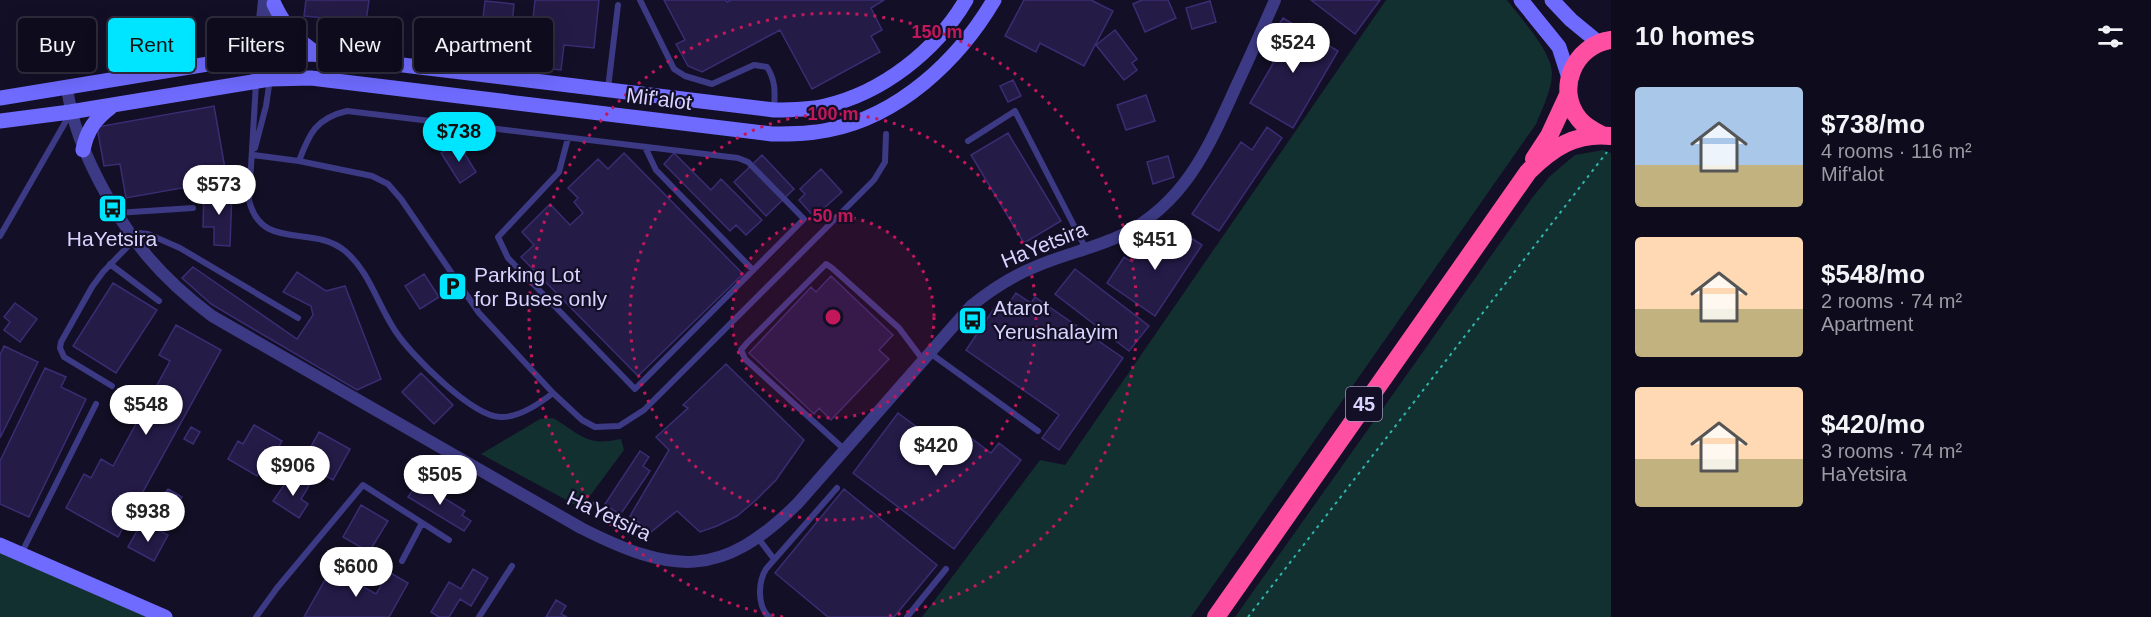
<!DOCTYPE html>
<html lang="en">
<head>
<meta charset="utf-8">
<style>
	:root { --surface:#0e0b1c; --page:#1c1929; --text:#f1f3f6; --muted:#9b9ba3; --line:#2e2b3b; --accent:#00e5ff }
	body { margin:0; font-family:Arial,sans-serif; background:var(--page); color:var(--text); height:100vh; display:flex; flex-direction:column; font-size:22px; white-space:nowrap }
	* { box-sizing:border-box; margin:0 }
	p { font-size:20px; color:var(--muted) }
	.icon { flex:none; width:33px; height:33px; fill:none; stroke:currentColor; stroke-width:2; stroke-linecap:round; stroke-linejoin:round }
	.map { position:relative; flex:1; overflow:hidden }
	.panel { display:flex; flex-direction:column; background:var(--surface); width:540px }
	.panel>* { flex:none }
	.guide { position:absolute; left:18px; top:18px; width:570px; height:54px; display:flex; gap:12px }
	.price { position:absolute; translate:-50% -51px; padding:0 14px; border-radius:21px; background:#fff; color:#222; font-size:20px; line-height:39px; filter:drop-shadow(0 2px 3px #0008) }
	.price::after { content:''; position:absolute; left:50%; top:36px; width:18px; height:14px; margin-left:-9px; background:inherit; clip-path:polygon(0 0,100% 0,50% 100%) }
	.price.active { background:var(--accent); color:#111 }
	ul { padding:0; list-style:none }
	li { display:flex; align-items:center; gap:18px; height:150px; padding:0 24px }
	li span { display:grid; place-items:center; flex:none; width:168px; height:120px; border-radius:6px; color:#555 }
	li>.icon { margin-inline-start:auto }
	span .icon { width:72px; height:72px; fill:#fffc; stroke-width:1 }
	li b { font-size:26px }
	h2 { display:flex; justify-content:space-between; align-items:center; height:72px; padding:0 24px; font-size:26px }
	.tag { padding:0 21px; border-radius:6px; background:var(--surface); box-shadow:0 6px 24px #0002,0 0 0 2px var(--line); font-size:21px; line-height:54px }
	.tag.active { background:var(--accent); color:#111 }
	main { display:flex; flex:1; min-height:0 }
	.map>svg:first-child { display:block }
	.green { fill:#12302f }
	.building { fill:#241b47; stroke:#3b2d73; stroke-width:1.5 }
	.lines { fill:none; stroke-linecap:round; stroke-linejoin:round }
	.path { stroke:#2fb8b0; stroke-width:2; stroke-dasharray:3 4.5; stroke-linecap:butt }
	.lane { stroke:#3d3a85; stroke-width:6 }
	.street { stroke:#3d3a85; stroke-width:12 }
	.secondary { stroke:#6f6bff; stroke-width:15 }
	.highway { stroke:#ff4fa3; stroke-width:18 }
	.ring { fill:none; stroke:#c2185b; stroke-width:3; stroke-dasharray:3 6 }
	.labels { text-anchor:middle; stroke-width:4.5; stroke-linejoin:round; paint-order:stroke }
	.shield { fill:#130f26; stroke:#9e99be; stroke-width:1.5 }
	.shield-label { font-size:20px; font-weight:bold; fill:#d9d4ff }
	.street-label { font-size:21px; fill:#d9d4ff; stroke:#130f26 }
	.poi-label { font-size:21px; fill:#d9d4ff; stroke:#130f26; text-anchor:start }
	.centre { fill:#c2185b; stroke:#130f26; stroke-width:3 }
	.ring-label { font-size:18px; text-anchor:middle; font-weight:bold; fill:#c2185b; stroke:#130f26; stroke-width:4.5; stroke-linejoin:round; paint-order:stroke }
</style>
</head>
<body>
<main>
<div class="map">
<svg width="1611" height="617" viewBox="0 0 1611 617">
	<rect width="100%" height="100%" fill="#130f26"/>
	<path class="green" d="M1386 0H1507C1521 19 1553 52 1552 75 1551 92 1542 109 1536 124L1191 617H922L1040 460 1065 465Z
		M1603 150 1611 153V617H1235L1532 198 1550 176 1575 155Z
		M553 418C581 434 585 447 621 439L624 450 581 508 481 454 540 419Z
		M0 552 148 617H0Z"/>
	<path class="building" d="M306 0H369L366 22 304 16Z
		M535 0H599L594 48 564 45 561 70 528 66Z
		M664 0H726L727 2 731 0H884L871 8 882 30 871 36 880 52 812 89 780 30 702 72 688 66 676 44 685 40Z
		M1024 0H1091L1113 11 1084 66 1040 43 1036 52 1005 36Z
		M1142 0H1168L1176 18 1145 32 1133 4Z
		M1311 0H1380L1355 34Z
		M485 1 514 4 512 24H520L519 32 504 31 502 42 476 39 477 27H482Z
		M1210 1 1216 22 1192 29 1186 8Z
		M1283 18 1338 51 1293 128 1250 103 1274 62 1270 60 1279 45 1274 42 1280 31 1276 29Z
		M1115 30 1137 59 1132 63 1137 70 1124 80 1096 45Z
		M1013 80 1021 96 1008 102 1000 86Z
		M1146 95 1155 121 1126 130 1117 105Z
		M214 106 227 180 126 198 120 164 104 166 97 127Z
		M1267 127 1282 138 1219 231 1192 214 1241 142 1252 150Z
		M1008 133 1061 221 1024 243 971 155Z
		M458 143 476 172 460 183 441 153Z
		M624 153 743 274 638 376 521 257 534 245 522 232 550 204 570 225 583 213 574 202 578 198 568 188 598 159 608 169Z
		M674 153 711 190 721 179 762 220 746 235 736 225 730 231 664 164Z
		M762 155 794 189 766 216 734 182Z
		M1168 156 1174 177 1153 184 1147 162Z
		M821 169 842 192 814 217 799 200 805 194 800 189Z
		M204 191 232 192 230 246 214 245V227H203Z
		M1174 227 1202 245 1155 316 1107 283 1124 257 1132 262 1145 242 1158 250Z
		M193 267 297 339 313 315 311 306 283 292 297 272 326 291 345 286 381 379 357 390 211 304 182 278Z
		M1075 269 1149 326 1129 351 1055 294Z
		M424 274 439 297 420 309 405 286Z
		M831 276 893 335 879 350 889 359 831 420 819 408 814 414 749 353 811 287 816 292Z
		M113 283 157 310 116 373 73 346Z
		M1016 293 1031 303 1035 297 1123 358 1059 450 1042 438 1059 415 966 350 995 307 1003 312Z
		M15 303 37 319 20 342 4 330 10 322 4 317Z
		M176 325 221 350 118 537 66 508 84 474 91 478 101 459 113 466 170 361 159 355Z
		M4 346 38 362 0 438V355Z
		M726 364 804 440 776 480 756 500 737 516 717 526 700 532 677 511 651 532 630 516 669 450 656 437 688 408 683 405Z
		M45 368 66 377 61 387 86 399 29 517 0 504V461Z
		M421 373 453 405 434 424 402 392Z
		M898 413 937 442 946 430 954 436 959 429 991 453 999 443 1021 460 954 549 853 473Z
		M254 425 282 441 269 464 265 462 257 476 228 459 238 441 243 444Z
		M191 427 200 432 193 444 184 439Z
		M319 432 350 449 333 480 302 463Z
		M640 451 649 457 643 466 650 471 620 515 605 504Z
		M291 475 309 486 301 499 308 504 299 518 273 501Z
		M418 482 465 511 462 515 471 521 464 531 408 497Z
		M168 489 182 497 170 516 156 507Z
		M844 489 937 565 894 617H828L775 573Z
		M361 505 388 521 369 552 343 537Z
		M152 527 168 535 154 561 128 547 138 529 148 534Z
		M331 569 376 594 389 572 408 583 389 617H304Z
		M473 569 488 578 471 606 460 599 449 617H439L431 612 449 582 461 589Z
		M556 600 566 606 561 614 567 617H546Z"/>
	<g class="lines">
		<path class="path" d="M1248 617 1607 152"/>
		<path class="lane" d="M640 0 674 69 685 76 712 84 754 65 767 67C776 81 775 93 774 109
			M256 83 249 200C261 252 313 224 345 251 370 272 378 306 396 332 411 355 472 416 500 417 518 418 539 404 553 393
			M608 88 618 5
			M968 141 1015 111 1086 249
			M645 147 656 170 753 270
			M255 148 266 106 270 79
			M253 155 299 161 372 176 388 184 401 199 479 313 553 393 582 420 595 427 619 426 644 410 874 180 885 162 886 134
			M299 161C309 134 316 118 347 111 477 127 607 143 738 158L748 162 804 219 635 389 508 258 498 237 559 172 568 138
			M116 213 193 208
			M129 232 148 234 180 248 298 318
			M0 236 70 114
			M110 264 159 301
			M930 353 1038 431
			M112 386 64 357 60 348 61 342 92 287 103 272 134 240
			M845 450 745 359 741 350 747 343 826 264 832 268 899 328 923 360
			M758 538 774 559
			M21 554 96 404
			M402 561 422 523
			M256 617 277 588 363 485 449 540
			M479 617 512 566
			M769 617C757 606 758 582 766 569L837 488
			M907 617 946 569"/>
		<path class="street" d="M270 79 274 5
			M256 81 264 0
			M67 88C72 123 84 152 100 183 131 242 159 276 212 316L581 528C672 574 721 580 798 503L971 306C992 289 1012 276 1037 266 1065 254 1095 248 1122 235 1184 203 1207 151 1234 91 1248 61 1262 30 1275 0"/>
		<path class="secondary" d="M1521 0 1559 47 1569 78
			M1552 0 1571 20 1599 43
			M274 4C285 27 297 41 318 54
			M0 98 263 55 312 54 774 110C791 110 808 110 825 106 882 93 936 51 966 0
			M0 121 70 112 270 79 311 78 772 134C791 134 809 134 828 130 899 116 958 61 994 0
			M83 150C87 130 95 119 111 107
			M0 545 165 617"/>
		<path class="highway" d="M1602 135C1594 131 1585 127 1579 119 1555 90 1574 45 1611 40
			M1534 159 1549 136 1568 95
			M1216 617 1528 172C1552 148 1576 132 1611 136"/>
	</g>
	<circle cx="833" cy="317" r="101" fill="#c2185b" fill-opacity=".12"/>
	<g class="ring">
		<circle cx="833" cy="317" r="101"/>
		<circle cx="833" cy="317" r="203"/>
		<path d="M783 617A304 304 0 1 1 883 617"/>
	</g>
	<defs>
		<symbol id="bus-square" viewBox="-11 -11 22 22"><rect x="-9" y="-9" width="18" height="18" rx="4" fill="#00e5ff" stroke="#130f26"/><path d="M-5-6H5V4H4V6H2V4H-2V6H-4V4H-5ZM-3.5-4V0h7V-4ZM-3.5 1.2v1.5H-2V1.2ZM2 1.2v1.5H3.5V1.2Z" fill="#111"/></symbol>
		<symbol id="parking-square" viewBox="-11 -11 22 22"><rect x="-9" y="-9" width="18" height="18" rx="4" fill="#00e5ff" stroke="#130f26"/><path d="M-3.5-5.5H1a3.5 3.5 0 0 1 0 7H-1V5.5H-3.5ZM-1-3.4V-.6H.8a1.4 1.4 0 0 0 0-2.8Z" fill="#111"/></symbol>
	</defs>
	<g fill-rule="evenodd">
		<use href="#bus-square" x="96" y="192" width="33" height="33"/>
		<use href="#parking-square" x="436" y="270" width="33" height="33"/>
		<use href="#bus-square" x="956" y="304" width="33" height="33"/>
	</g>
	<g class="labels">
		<rect class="shield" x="1346" y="387" width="36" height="34" rx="4.5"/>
		<g class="shield-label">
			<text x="1364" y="411">45</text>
		</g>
		<g class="street-label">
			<text transform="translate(659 99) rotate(7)" y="7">Mif'alot</text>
			<text transform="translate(1044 245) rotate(-22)" y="7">HaYetsira</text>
			<text transform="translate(609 516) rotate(25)" y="7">HaYetsira</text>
		</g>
		<g class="poi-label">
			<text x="112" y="246" text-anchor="middle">HaYetsira</text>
			<text x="474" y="282">Parking Lot<tspan x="474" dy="24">for Buses only</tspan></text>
			<text x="993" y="315">Atarot<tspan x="993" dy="24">Yerushalayim</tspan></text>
		</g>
	</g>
	<circle cx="833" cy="317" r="9" class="centre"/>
	<g class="ring-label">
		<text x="937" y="38">150 m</text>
		<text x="833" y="120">100 m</text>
		<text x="833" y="222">50 m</text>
	</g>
</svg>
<b class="price" style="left:1293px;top:74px">$524</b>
<b class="price active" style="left:459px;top:163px">$738</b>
<b class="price" style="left:219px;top:216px">$573</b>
<b class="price" style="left:1155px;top:271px">$451</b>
<b class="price" style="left:146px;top:436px">$548</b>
<b class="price" style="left:936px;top:477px">$420</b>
<b class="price" style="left:293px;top:497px">$906</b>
<b class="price" style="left:440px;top:506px">$505</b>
<b class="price" style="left:148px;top:543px">$938</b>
<b class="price" style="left:356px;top:598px">$600</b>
<div class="guide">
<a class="tag">Buy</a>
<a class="tag active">Rent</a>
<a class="tag">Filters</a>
<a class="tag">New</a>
<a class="tag">Apartment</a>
</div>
</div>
<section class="panel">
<h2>10 homes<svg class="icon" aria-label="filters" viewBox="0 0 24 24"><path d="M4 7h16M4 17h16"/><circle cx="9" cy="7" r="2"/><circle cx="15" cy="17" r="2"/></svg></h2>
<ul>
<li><span style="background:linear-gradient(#a9c7e8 65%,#c2b280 0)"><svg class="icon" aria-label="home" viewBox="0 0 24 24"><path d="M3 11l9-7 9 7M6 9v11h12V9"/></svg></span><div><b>$738/mo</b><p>4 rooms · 116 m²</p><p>Mif'alot</p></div></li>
<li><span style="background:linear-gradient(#ffd9b3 60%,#c2b280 0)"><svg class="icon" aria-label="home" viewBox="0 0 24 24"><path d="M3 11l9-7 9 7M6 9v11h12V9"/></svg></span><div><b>$548/mo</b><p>2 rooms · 74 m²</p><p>Apartment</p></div></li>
<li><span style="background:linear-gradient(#ffd9b3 60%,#c2b280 0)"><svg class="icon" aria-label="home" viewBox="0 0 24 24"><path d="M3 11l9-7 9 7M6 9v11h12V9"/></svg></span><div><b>$420/mo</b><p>3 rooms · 74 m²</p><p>HaYetsira</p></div></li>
</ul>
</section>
</main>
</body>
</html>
